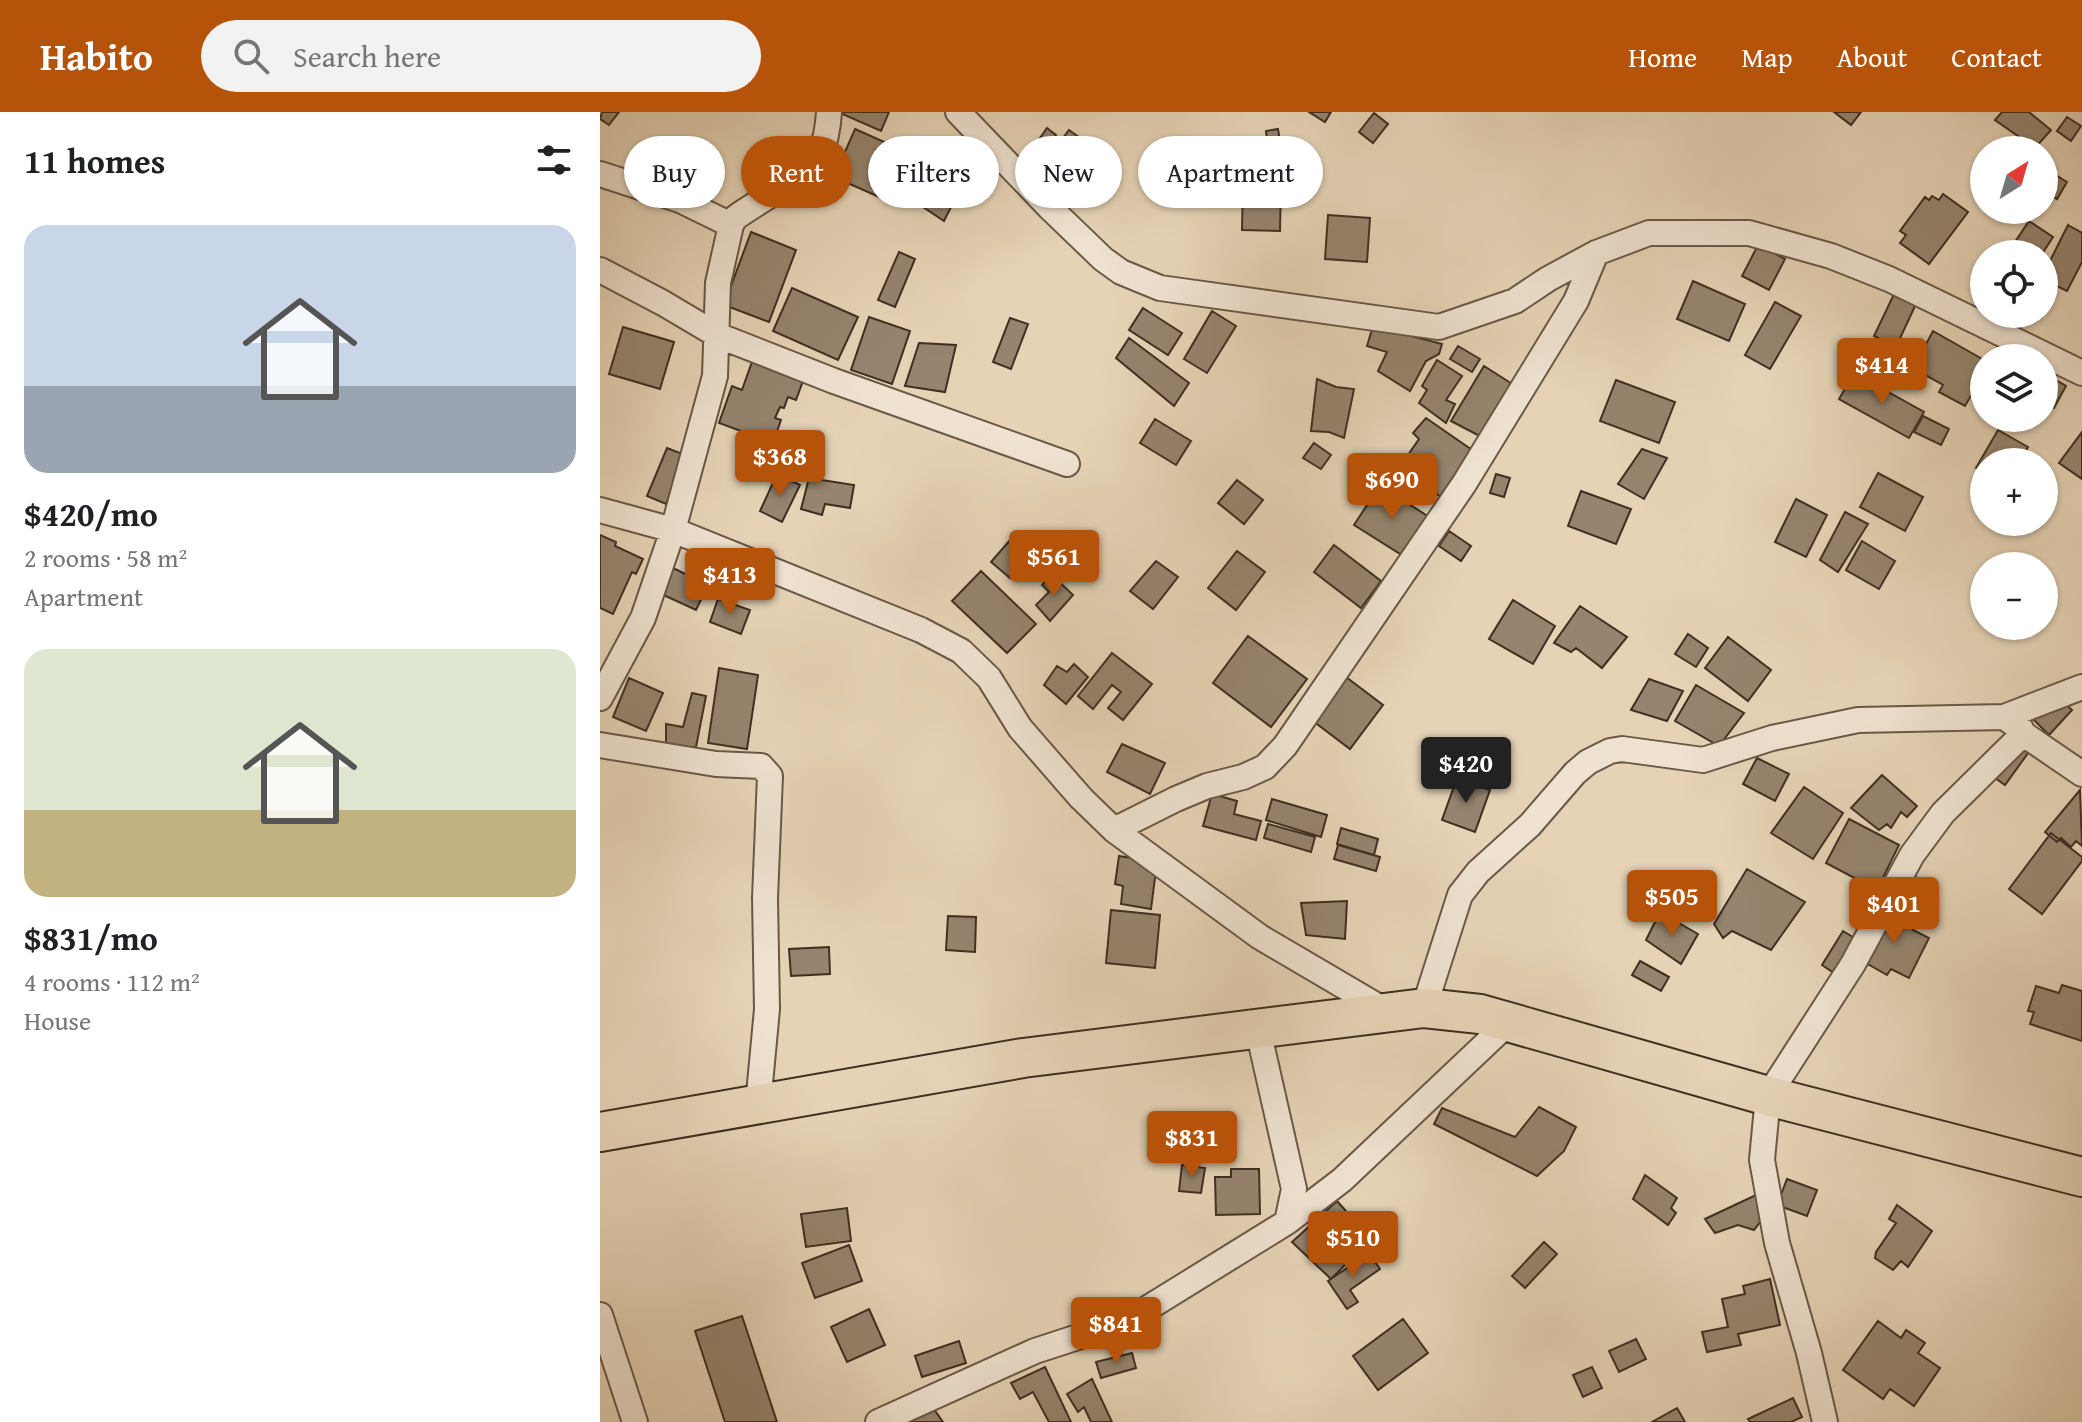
<!DOCTYPE html>
<html lang="en">
<head>
<meta charset="utf-8">
<style>
	:root { --surface:#fff; --page:#f2f2f2; --text:#202124; --muted:#757577; --accent:#b45309 }
	body { margin:0; font-family:"Gentium Book Plus",serif; background:var(--page); color:var(--text); height:100vh; display:flex; flex-direction:column; font-size:30px; white-space:nowrap }
	* { box-sizing:border-box; margin:0 }
	p { font-size:26px; color:var(--muted) }
	.icon { flex:none; width:44px; height:44px; fill:none; stroke:currentColor; stroke-width:2; stroke-linecap:round; stroke-linejoin:round }
	.map { position:relative; flex:1; overflow:hidden }
	.drawer { display:flex; flex-direction:column; background:var(--surface); width:600px }
	.drawer>* { flex:none }
	.top-card { position:absolute; left:24px; top:24px; width:760px; height:72px; display:flex; gap:16px }
	.needle { width:52px; rotate:37deg }
	.controls { position:absolute; left:1370px; top:24px; display:grid; gap:16px }
	.controls a { display:grid; place-items:center; width:88px; height:88px; border-radius:50%; background:var(--surface); box-shadow:0 2px 6px #0004; font-size:40px }
	.price { position:absolute; translate:-50% -68px; padding:0 18px; border-radius:8px; background:var(--accent); color:#fff; font-size:26px; line-height:52px; filter:drop-shadow(0 2px 4px #0008) }
	.price::after { content:''; position:absolute; left:50%; top:48px; width:24px; height:18px; margin-left:-12px; background:inherit; clip-path:polygon(0 0,100% 0,50% 100%) }
	.price.current { background:#222; color:#fff }
	ul { padding:0; list-style:none }
	li { display:grid; align-content:center; gap:16px; height:424px; padding:0 24px }
	li span { display:grid; place-items:center; height:248px; border-radius:24px; color:#555 }
	li>.icon { margin-inline-start:auto }
	span .icon { width:144px; height:144px; fill:#fffc; stroke-width:1 }
	li b { font-size:34px }
	h2 { display:flex; justify-content:space-between; align-items:center; height:96px; padding:0 24px; font-size:34px }
	.pill { padding:0 28px; border-radius:36px; background:var(--surface); box-shadow:0 2px 6px #0004; font-size:28px; line-height:72px }
	.pill.current { background:var(--accent); color:#fff }
	header { display:flex; align-items:center; gap:48px; box-sizing:border-box; height:112px; padding:0 40px; background:var(--accent); color:#fff }
	header strong { font-size:38px }
	nav { display:flex; gap:44px; margin-inline-start:auto; font-size:28px }
	.search { width:560px; height:72px; background:var(--page); display:flex; align-items:center; gap:20px; box-sizing:border-box; padding:0 28px; border-radius:44px; color:var(--muted); font-size:30px }
	main { display:flex; flex:1; min-height:0 }
	.map>svg:first-child { display:block }
	.building { fill:#96846e; stroke:#3f2f21; stroke-width:2 }
	.lines { fill:none; stroke-linecap:round; stroke-linejoin:round }
	.minor-casing { stroke:#695846; stroke-width:28 }
	.primary-casing { stroke:#3f2f21; stroke-width:42 }
	.minor { stroke:#efe2d0; stroke-width:24 }
	.primary { stroke:#e6d3b6; stroke-width:38 }
</style>
</head>
<body>
<header>
<strong>Habito</strong>
<div class="search"><svg class="icon" aria-label="search" viewBox="0 0 24 24"><circle cx="10" cy="10" r="6"/><path d="M15 15l6 6"/></svg>Search here</div>
<nav><a>Home</a><a>Map</a><a>About</a><a>Contact</a></nav>
</header>
<main>
<section class="drawer">
<h2>11 homes<svg class="icon" aria-label="filters" viewBox="0 0 24 24"><path d="M4 7h16M4 17h16"/><circle cx="9" cy="7" r="2"/><circle cx="15" cy="17" r="2"/></svg></h2>
<ul>
<li><span style="background:linear-gradient(#c9d6e8 65%,#9aa5b1 0)"><svg class="icon" aria-label="home" viewBox="0 0 24 24"><path d="M3 11l9-7 9 7M6 9v11h12V9"/></svg></span><div><b>$420/mo</b><p>2 rooms · 58 m²</p><p>Apartment</p></div></li>
<li><span style="background:linear-gradient(#dfe7d0 65%,#c2b280 0)"><svg class="icon" aria-label="home" viewBox="0 0 24 24"><path d="M3 11l9-7 9 7M6 9v11h12V9"/></svg></span><div><b>$831/mo</b><p>4 rooms · 112 m²</p><p>House</p></div></li>
</ul>
</section>
<div class="map">
<svg width="1482" height="1310" viewBox="0 0 1482 1310">
	<rect width="100%" height="100%" fill="#e6d3b6"/>
	<filter id="stains"><feTurbulence type="fractalNoise" baseFrequency=".0025" numOctaves="4"/><feColorMatrix values="0 0 0 0 .2 0 0 0 0 .09 0 0 0 0 .02 0 0 0 .5 -.17"/></filter>
	<radialGradient id="worn" r=".72"><stop offset=".6" stop-color="#630" stop-opacity="0"/><stop offset="1" stop-color="#630" stop-opacity=".3"/></radialGradient>
	<path class="building" d="M2 0H19L9 13 0 7Z
		M238 0H289L281 19Z
		M709 0H731L725 10Z
		M1234 0H1261L1251 13Z
		M1402 0H1429L1451 18 1435 36 1395 8Z
		M774 1 788 12 773 31 759 20Z
		M1467 5 1481 14 1471 29 1457 19Z
		M447 16 456 23 447 35 438 29Z
		M255 17 318 45 297 93 234 65Z
		M678 17 684 54H670L666 19Z
		M469 18 487 31 475 47 457 34Z
		M329 56 360 77 344 109 305 83 316 64Z
		M1449 59 1467 70 1457 87 1444 79V68Z
		M643 68 681 69 680 119 642 118Z
		M1343 82 1368 100 1329 152 1300 131 1306 123 1300 119 1325 85 1329 88 1332 84 1339 88Z
		M728 103 770 106 767 150 725 147Z
		M1429 109 1453 125 1442 142H1407Z
		M1468 113 1482 121V150L1467 179 1444 168V161Z
		M151 120 196 138 169 210 124 193Z
		M1158 133 1185 147 1169 178 1142 164Z
		M299 140 315 147 295 195 278 188Z
		M1093 169 1145 192 1129 229 1077 207Z
		M192 176 258 205 238 248 173 219Z
		M1294 182 1316 192 1296 235 1274 224Z
		M1175 190 1201 204 1170 257 1145 243Z
		M543 196 582 221 568 243 529 218Z
		M612 199 636 214 607 261 584 247Z
		M269 205 310 219 292 272 251 258Z
		M410 206 428 212 411 257 393 250Z
		M773 214 842 232 839 242 826 249 810 279 778 259 787 240 767 234Z
		M23 215 74 230 60 277 9 262Z
		M1333 219 1384 248V261L1365 294 1339 280 1343 273 1313 256Z
		M529 226 589 271 574 294 516 246Z
		M319 231 356 233 345 280 305 274Z
		M858 234 880 247 872 260 850 247Z
		M153 247 204 266 196 288 188 285 184 296 180 295 175 306 181 308 173 331 119 311 132 274 142 278Z
		M837 248 862 264 846 288 855 292 846 311 819 291 827 278 822 274Z
		M884 254 917 275 889 329 851 309Z
		M1254 261 1324 300 1309 326 1239 287Z
		M1447 263 1466 274 1454 296 1444 291V270Z
		M717 267 736 275 754 277 744 326 729 320 711 319Z
		M1016 268 1075 290 1059 331 1000 309Z
		M1323 304 1349 317 1341 333 1314 320Z
		M826 306 875 340 842 387 828 373 801 353 819 327 813 321Z
		M555 307 591 329 576 353 540 331Z
		M1398 318 1428 335 1419 350H1384V361L1376 356Z
		M1482 320V367L1459 351Z
		M714 331 731 343 721 357 703 346Z
		M67 336 85 343 66 392 47 384Z
		M1042 337 1067 346 1044 387 1018 372Z
		M1278 361 1323 385 1305 419 1260 395Z
		M177 362 200 373 182 410 160 399Z
		M896 362 910 366 904 385 890 381Z
		M209 366 254 373 250 396 225 392 222 403 201 397Z
		M637 368 663 388 644 412 618 391Z
		M780 373 829 405 805 445 754 413Z
		M981 379 1031 397 1016 432 968 414Z
		M1196 387 1227 403 1206 445 1175 430Z
		M1245 400 1268 412 1238 460 1220 448Z
		M849 419 871 434 861 449 839 434Z
		M0 423 16 430 15 434 43 447 36 462 32 460 13 502 0 496Z
		M411 427 429 443 410 466 391 450Z
		M1262 429 1295 449 1279 477 1246 458Z
		M734 433 781 469 761 496 714 460Z
		M637 439 665 460 636 498 608 476Z
		M556 449 578 465 553 497 530 479Z
		M71 455 108 473 96 498 59 481Z
		M381 459 436 512 407 541 352 489Z
		M451 462 473 483 450 509 436 493 449 480 442 473Z
		M118 487 150 498 141 522 110 510Z
		M913 488 955 514 933 552 889 527Z
		M980 494 1027 525 1002 556 976 536 971 540 954 531Z
		M1088 522 1108 536 1096 555 1075 542Z
		M648 524 707 567 671 615 613 571Z
		M1128 525 1171 558 1148 589 1105 556Z
		M512 541 552 572 523 608 508 596 521 580 512 573 493 597 478 584Z
		M474 552 488 565 466 592 444 573 457 554 467 560Z
		M119 556 158 563 147 637 108 631Z
		M746 565 783 593 750 637 713 609Z
		M29 566 63 581 46 619 13 605Z
		M1049 567 1083 579 1067 609 1031 598Z
		M1096 573 1144 601 1119 634 1075 609Z
		M92 581 106 584 96 635H66V612L83 615Z
		M1456 583 1472 598 1449 623 1431 605Z
		M1413 624 1431 637 1405 673 1388 661Z
		M522 632 565 651 550 682 507 660Z
		M1157 646 1189 662 1175 689 1143 672Z
		M1282 663 1317 694 1307 705 1301 700 1291 716 1287 712 1279 718 1251 696Z
		M857 666 890 678 875 720 842 708Z
		M1204 675 1243 701 1213 747 1171 721Z
		M1480 678 1482 734 1476 729 1471 735 1461 726 1457 730 1445 720Z
		M612 682 637 689 634 702 661 709 656 728 603 714Z
		M672 687 727 703 721 725 666 708Z
		M1249 707 1299 733 1277 778 1226 751Z
		M668 712 715 725 711 740 664 726Z
		M741 716 778 727 774 743 737 732Z
		M1451 721 1482 745V749L1442 802 1409 777Z
		M738 733 780 745 776 759 734 747Z
		M519 744 557 750 551 797 521 792 523 774 515 772Z
		M1147 757 1205 790 1171 838 1132 819 1123 826 1114 812Z
		M1315 764 1328 775 1304 804 1290 793Z
		M747 789 745 827 706 823 701 791Z
		M1287 795 1316 813 1313 818 1329 826 1309 866 1291 857 1287 863 1257 846Z
		M511 798 560 803 555 856 506 851Z
		M1060 800 1098 822 1081 852 1046 828Z
		M348 804 376 805 375 840 346 838Z
		M1243 819 1258 828 1237 863 1222 853Z
		M229 835 230 862 191 864 189 837Z
		M1040 849 1069 865 1061 879 1032 863Z
		M1462 873 1482 879V929L1430 912 1434 900 1428 899 1436 874 1459 881Z
		M939 995 976 1015 964 1039 937 1064 834 1012 842 996 915 1025Z
		M582 1053 605 1056 601 1081 579 1079Z
		M631 1057H659L660 1102 616 1103 615 1065H631Z
		M1045 1063 1077 1086 1071 1096 1076 1101 1068 1113 1033 1087Z
		M1187 1067 1217 1078 1207 1104 1177 1093Z
		M1156 1083 1160 1110 1154 1118 1138 1113 1115 1121 1105 1107Z
		M737 1089 771 1127 731 1167 692 1130Z
		M1297 1093 1332 1119 1308 1155 1301 1149 1293 1158 1275 1146 1276 1140 1296 1111 1289 1107Z
		M247 1096 251 1129 206 1135 201 1102Z
		M944 1130 957 1142 925 1176 912 1164Z
		M249 1133 262 1169 215 1186 202 1151Z
		M769 1141 780 1157 750 1178 758 1190 747 1197 728 1169Z
		M1170 1167 1180 1213 1138 1222 1141 1233 1107 1240 1102 1220 1128 1215 1122 1187 1145 1182 1143 1174Z
		M269 1197 285 1233 247 1250 231 1215Z
		M142 1204 177 1310H125L95 1219Z
		M803 1207 828 1241 778 1278 753 1244Z
		M1278 1209 1301 1226 1306 1218 1325 1231 1318 1241 1340 1256 1314 1294 1290 1277 1283 1287 1243 1258Z
		M1036 1227 1046 1247 1019 1260 1009 1239Z
		M359 1229 366 1251 322 1265 315 1244Z
		M532 1241 536 1256 501 1266 496 1250Z
		M445 1255 471 1310H449L433 1280 420 1287 411 1271Z
		M992 1255 1002 1276 983 1285 973 1263Z
		M492 1267 512 1310H491L484 1295 478 1300 467 1282Z
		M1193 1286 1202 1305 1191 1310H1150L1148 1307Z
		M329 1290 343 1310H296Z
		M1077 1296 1085 1310H1052Z"/>
	<g class="lines">
		<defs>
			<path id="minor" d="M358 0 450 96 503 147 521 160 560 176 839 215 915 189 948 167 996 141 1049 121H1149L1231 144 1289 167 1482 261
				M0 62 80 88 131 113
				M0 158 63 191 117 223 234 269 467 352
				M0 398 73 418 321 518 361 539 389 566 420 616 481 686 514 718 660 825 786 899
				M0 586 43 506 73 418 115 264 118 171 131 113 135 106C155 91 210 62 220 42 226 29 228 15 229 0
				M1422 621 1482 662
				M0 633 116 652 161 654 170 664 165 786 167 897 158 993
				M514 718 576 687 607 674 643 665 665 655 685 634 864 372 976 189 996 141
				M824 896 860 783 878 760 930 713 975 661 988 650 1010 639 1022 637 1103 648 1172 626 1258 608 1404 605 1482 575
				M687 1110 742 1068 908 911
				M0 1203 35 1310
				M278 1310 435 1239 527 1209 687 1110 694 1077 658 918
				M1225 1310 1209 1241 1177 1131 1162 1048 1168 984 1253 852 1312 743 1343 701 1420 625 1421 617 1404 605"/>
			<path id="primary" d="M0 1020 423 946 824 896 880 902 1168 984 1482 1065"/>
		</defs>
		<use href="#minor" class="minor-casing"/>
		<use href="#primary" class="primary-casing"/>
		<use href="#minor" class="minor"/>
		<use href="#primary" class="primary"/>
	</g>
	<rect width="100%" height="100%" filter="url(#stains)"/>
	<rect width="100%" height="100%" fill="url(#worn)"/>
</svg>
<div class="controls">
<a><svg class="needle" viewBox="-14 -14 28 28"><path d="M0-13l5 13h-10z" fill="#e53935"/><path d="M0 13l5-13h-10z" fill="#757577"/></svg></a>
<a><svg class="icon" aria-label="locate" viewBox="0 0 24 24"><circle cx="12" cy="12" r="6"/><path d="M12 2v4M12 18v4M2 12h4M18 12h4"/></svg></a>
<a><svg class="icon" aria-label="layers" viewBox="0 0 24 24"><path d="M12 4l9 5-9 5-9-5zM3 14l9 5 9-5"/></svg></a>
<a>+</a>
<a>−</a>
</div>
<b class="price" style="left:1282px;top:294px">$414</b>
<b class="price" style="left:180px;top:386px">$368</b>
<b class="price" style="left:792px;top:409px">$690</b>
<b class="price" style="left:454px;top:486px">$561</b>
<b class="price" style="left:130px;top:504px">$413</b>
<b class="price current" style="left:866px;top:693px">$420</b>
<b class="price" style="left:1072px;top:826px">$505</b>
<b class="price" style="left:1294px;top:833px">$401</b>
<b class="price" style="left:592px;top:1067px">$831</b>
<b class="price" style="left:753px;top:1167px">$510</b>
<b class="price" style="left:516px;top:1253px">$841</b>
<div class="top-card">
<a class="pill">Buy</a>
<a class="pill current">Rent</a>
<a class="pill">Filters</a>
<a class="pill">New</a>
<a class="pill">Apartment</a>
</div>
</div>
</main>
</body>
</html>
